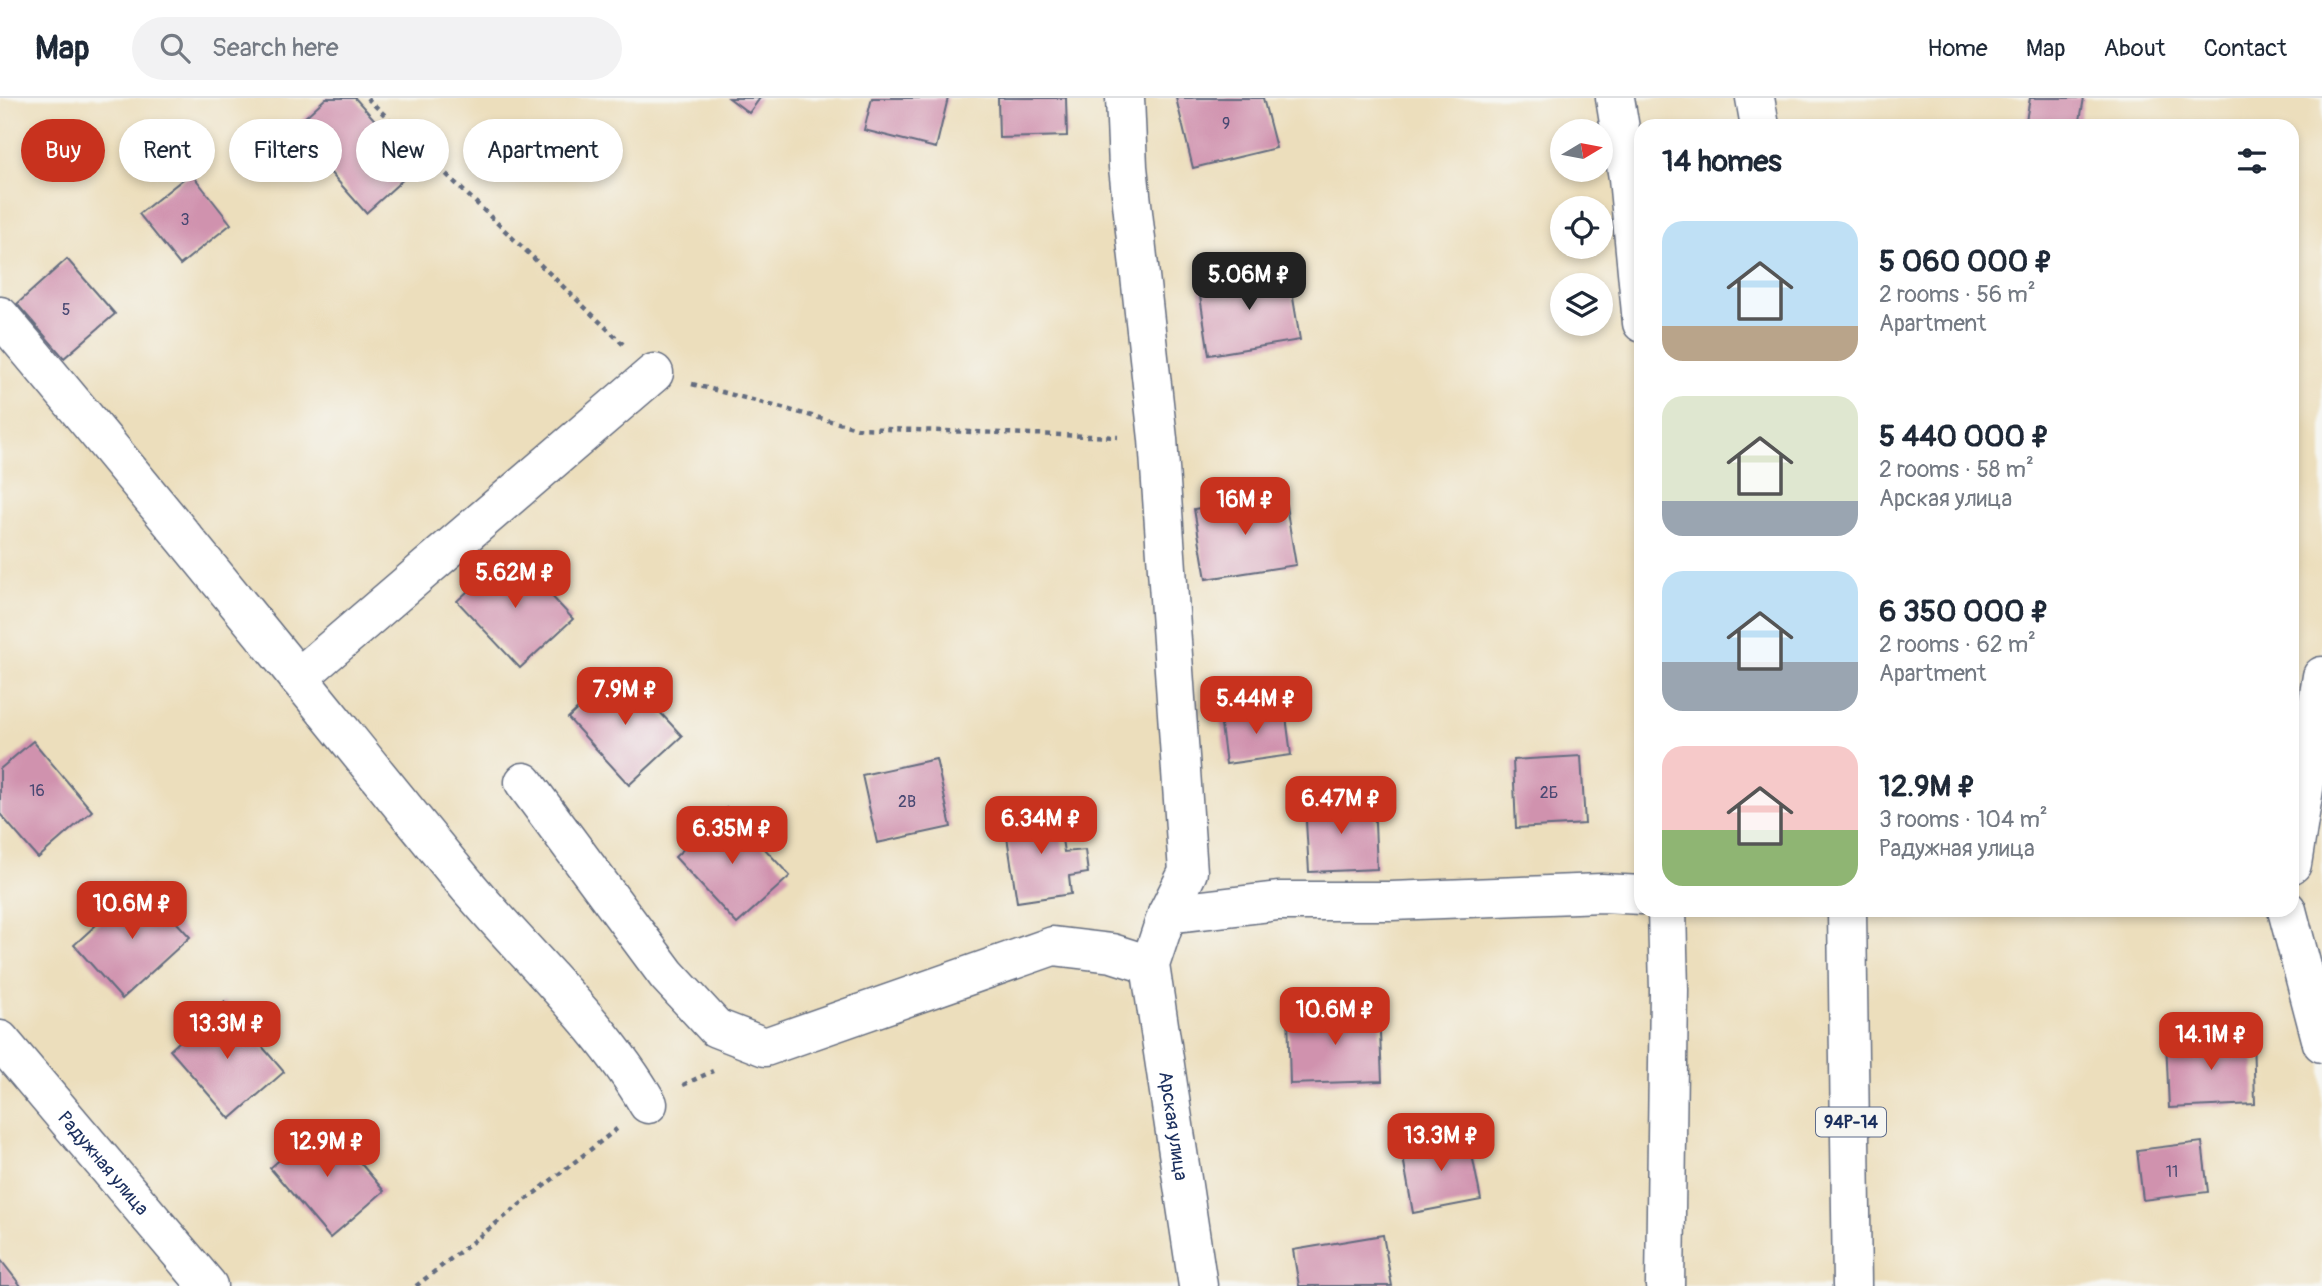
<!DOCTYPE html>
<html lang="en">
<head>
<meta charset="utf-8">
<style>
	:root { --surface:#fff; --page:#f2f2f3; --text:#1f2937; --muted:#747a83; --line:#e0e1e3; --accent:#c8321e }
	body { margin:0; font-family:Pangolin,sans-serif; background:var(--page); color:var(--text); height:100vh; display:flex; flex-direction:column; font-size:26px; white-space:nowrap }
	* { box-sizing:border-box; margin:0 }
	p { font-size:23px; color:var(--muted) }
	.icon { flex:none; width:38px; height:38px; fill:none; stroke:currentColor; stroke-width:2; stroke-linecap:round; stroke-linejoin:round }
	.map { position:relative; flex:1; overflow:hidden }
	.drawer { position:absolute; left:1634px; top:21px; width:665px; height:798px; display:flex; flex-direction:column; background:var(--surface); border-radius:21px; box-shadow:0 4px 10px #0003 }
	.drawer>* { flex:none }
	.hud { position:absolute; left:21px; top:21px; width:665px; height:63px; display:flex; gap:14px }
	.needle { width:46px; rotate:80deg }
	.controls { position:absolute; left:1550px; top:21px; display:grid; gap:14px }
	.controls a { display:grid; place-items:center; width:63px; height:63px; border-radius:50%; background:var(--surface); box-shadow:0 4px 10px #0003; font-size:35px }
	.price { position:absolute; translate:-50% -60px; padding:0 16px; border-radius:14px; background:var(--accent); color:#fff; font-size:23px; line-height:46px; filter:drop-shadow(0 2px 4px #0008) }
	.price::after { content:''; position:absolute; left:50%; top:42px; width:21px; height:16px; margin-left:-10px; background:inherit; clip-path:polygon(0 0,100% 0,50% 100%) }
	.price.selected { background:#222; color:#fff }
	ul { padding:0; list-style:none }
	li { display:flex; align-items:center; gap:21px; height:175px; padding:0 28px }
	li span { display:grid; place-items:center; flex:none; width:196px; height:140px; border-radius:21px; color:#555 }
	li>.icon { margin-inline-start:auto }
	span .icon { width:84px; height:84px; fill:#fffc; stroke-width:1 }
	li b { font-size:30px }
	h2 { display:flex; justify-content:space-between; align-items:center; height:84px; padding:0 28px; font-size:30px }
	.chip { padding:0 24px; border-radius:32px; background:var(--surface); box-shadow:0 4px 10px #0003; font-size:24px; line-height:63px }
	.chip.selected { background:var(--accent); color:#fff }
	header { display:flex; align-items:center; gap:42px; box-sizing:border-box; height:98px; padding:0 35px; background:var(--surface); border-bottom:2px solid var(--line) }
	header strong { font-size:33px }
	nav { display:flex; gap:38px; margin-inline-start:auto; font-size:24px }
	.search { width:490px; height:63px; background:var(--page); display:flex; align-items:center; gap:18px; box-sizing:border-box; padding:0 24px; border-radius:38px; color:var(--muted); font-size:26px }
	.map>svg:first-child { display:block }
	.building { fill:#d092ae }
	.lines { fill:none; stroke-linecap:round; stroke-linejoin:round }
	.minor-casing { stroke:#646c7f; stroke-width:41 }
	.major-casing { stroke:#646c7f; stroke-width:41 }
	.path { stroke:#646c7f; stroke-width:4.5; stroke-dasharray:5 5; stroke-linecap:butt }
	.minor { stroke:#fff; stroke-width:38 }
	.major { stroke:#fff; stroke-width:38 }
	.labels { text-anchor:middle; stroke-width:5; stroke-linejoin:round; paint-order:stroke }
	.number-label { font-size:16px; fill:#484872 }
	.shield { fill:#f6f6f2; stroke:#5d6b8a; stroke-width:2 }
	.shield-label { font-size:18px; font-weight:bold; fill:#1b2f5e }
	.street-label { font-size:19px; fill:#1b2f5e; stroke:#f6f6f2 }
</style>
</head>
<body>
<header>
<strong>Map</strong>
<div class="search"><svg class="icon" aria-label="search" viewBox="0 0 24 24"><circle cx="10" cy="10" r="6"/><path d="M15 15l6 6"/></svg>Search here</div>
<nav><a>Home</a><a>Map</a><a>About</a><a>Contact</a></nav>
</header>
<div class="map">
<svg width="2322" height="1188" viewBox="0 0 2322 1188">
	<rect width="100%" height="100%" fill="#f6f6f2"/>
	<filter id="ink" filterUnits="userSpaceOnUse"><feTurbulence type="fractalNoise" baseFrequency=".0143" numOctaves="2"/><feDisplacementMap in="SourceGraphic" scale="14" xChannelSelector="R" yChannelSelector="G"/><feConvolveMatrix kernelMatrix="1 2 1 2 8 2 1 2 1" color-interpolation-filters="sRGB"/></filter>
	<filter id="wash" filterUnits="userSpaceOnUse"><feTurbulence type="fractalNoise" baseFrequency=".00686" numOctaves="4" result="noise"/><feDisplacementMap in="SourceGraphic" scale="28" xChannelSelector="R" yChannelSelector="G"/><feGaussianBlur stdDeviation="1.57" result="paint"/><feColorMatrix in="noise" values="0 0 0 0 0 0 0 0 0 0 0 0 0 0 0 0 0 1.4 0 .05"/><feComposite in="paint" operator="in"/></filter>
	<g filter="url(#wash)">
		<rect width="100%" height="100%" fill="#ecdebc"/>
		<g id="blocks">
			<path class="building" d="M326 0H355L417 69 366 115 292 31Z
				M729 0H760L749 15Z
				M872 0H948L936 50 864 32Z
				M998 0H1066L1067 38 999 40Z
				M1176 0H1263L1276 50 1193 70Z
				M2030 0H2084L2079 28H2025Z
				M191 75 231 126 180 167 139 116Z
				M67 161 115 216 64 260 17 206Z
				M1288 170 1300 242 1209 257 1198 185Z
				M1284 396 1296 467 1206 481 1194 411Z
				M511 454 573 521 520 570 457 503Z
				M620 571 682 638 629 687 568 620Z
				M1285 611 1291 657 1226 666 1220 620Z
				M33 643 92 713 38 760 0 716V671Z
				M1581 658 1585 726 1516 730 1513 662Z
				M936 661 951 729 877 745 862 677Z
				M1374 703 1377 771 1309 774 1305 706Z
				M727 710 790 778 737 826 675 759Z
				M1057 711 1064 754 1085 752 1088 775 1069 778 1071 796 1017 804 1004 719Z
				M141 786 190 839 122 901 74 847Z
				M224 904 284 974 230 1021 170 952Z
				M1379 911 1382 983 1290 986 1288 914Z
				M2253 938 2255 1006 2169 1010 2166 942Z
				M325 1023 384 1093 330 1140 270 1070Z
				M1468 1036 1481 1102 1413 1115 1401 1048Z
				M2202 1044 2208 1094 2143 1102 2137 1052Z
				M1383 1137 1392 1188H1299L1293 1152Z
				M0 1161 21 1188H0Z"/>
		</g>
	</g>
	<g filter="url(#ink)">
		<use href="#blocks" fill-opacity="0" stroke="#646c7f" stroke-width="2"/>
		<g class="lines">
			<defs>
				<g id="minor">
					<path id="s1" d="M1125 0 1128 69 1158 341 1188 774 1167 816 1150 867 1198 1188"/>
					<path d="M1615 0 1628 80 1642 225"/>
					<path d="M0 218C156 402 307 591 460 779 521 854 600 923 648 1006"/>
					<path d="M298 580 654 275"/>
					<path d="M524 684 667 877 716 930 765 949 1053 848 1112 855 1150 867"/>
					<path d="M2292 766 2322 578"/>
					<path d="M2287 812 2322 945"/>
					<path d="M1167 816 1278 803H1391L1602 795 1642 797"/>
					<path id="s2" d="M0 942 208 1188"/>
					<path d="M1665 1188 1669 892 1667 812"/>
				</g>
				<path id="major" d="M1755 0 1760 28
					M1847 812 1852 1188"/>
			</defs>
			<use href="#minor" class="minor-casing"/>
			<use href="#major" class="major-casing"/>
			<path class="path" d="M367 0 625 248
				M692 286 857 330 1118 339
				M683 987 713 973
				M416 1188 618 1030"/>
			<use href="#minor" class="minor"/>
			<use href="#major" class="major"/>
		</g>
	</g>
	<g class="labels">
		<g class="number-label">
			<text x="1226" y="31">9</text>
			<text x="185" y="127">3</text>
			<text x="66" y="217">5</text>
			<text x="37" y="698">16</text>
			<text x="1549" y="700">2Б</text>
			<text x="907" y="709">2В</text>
			<text x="2172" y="1079">11</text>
		</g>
		<rect class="shield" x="1816" y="1009.5" width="70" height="29" rx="5"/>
		<g class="shield-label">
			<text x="1851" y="1030">94Р-14</text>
		</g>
		<g class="street-label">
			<text dy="7" stroke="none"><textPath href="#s1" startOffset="1040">Арская улица</textPath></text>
			<text dy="7" stroke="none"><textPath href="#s2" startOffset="161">Радужная улица</textPath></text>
		</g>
	</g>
</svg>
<div class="controls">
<a><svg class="needle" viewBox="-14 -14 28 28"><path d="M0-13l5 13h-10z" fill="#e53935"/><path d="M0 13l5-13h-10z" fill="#747a83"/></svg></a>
<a><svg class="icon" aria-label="locate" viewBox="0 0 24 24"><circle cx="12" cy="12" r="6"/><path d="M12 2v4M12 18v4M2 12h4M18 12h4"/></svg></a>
<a><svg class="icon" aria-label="layers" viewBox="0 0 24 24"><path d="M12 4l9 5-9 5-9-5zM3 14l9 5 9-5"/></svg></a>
</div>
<b class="price selected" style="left:1249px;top:214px">5.06M ₽</b>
<b class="price" style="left:1245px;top:439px">16M ₽</b>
<b class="price" style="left:515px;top:512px">5.62M ₽</b>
<b class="price" style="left:625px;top:629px">7.9M ₽</b>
<b class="price" style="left:1256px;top:638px">5.44M ₽</b>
<b class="price" style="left:1341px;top:738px">6.47M ₽</b>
<b class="price" style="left:1041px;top:758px">6.34M ₽</b>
<b class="price" style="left:732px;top:768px">6.35M ₽</b>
<b class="price" style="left:132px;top:843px">10.6M ₽</b>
<b class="price" style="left:1335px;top:949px">10.6M ₽</b>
<b class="price" style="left:227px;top:963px">13.3M ₽</b>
<b class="price" style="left:2211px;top:974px">14.1M ₽</b>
<b class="price" style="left:1441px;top:1075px">13.3M ₽</b>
<b class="price" style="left:327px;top:1081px">12.9M ₽</b>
<div class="hud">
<a class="chip selected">Buy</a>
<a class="chip">Rent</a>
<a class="chip">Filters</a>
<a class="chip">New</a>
<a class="chip">Apartment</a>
</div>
<section class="drawer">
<h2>14 homes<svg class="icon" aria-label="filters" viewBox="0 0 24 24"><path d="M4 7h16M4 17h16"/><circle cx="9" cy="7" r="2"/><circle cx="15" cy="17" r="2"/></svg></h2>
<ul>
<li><span style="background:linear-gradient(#bfe0f5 75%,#b9a48a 0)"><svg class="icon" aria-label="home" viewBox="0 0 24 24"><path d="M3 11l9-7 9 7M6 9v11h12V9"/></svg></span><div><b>5 060 000 ₽</b><p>2 rooms · 56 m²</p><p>Apartment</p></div></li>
<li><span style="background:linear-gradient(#dfe7d0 75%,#9aa5b1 0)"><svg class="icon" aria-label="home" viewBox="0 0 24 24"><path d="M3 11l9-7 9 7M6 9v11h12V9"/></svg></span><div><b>5 440 000 ₽</b><p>2 rooms · 58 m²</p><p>Арская улица</p></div></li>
<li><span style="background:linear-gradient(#bfe0f5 65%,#9aa5b1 0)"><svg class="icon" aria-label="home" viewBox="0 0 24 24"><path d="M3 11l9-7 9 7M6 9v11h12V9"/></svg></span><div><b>6 350 000 ₽</b><p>2 rooms · 62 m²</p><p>Apartment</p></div></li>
<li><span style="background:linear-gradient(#f6c9c9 60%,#8fb573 0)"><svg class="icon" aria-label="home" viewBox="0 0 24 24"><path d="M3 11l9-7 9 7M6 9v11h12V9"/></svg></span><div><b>12.9M ₽</b><p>3 rooms · 104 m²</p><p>Радужная улица</p></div></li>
</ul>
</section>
</div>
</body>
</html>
